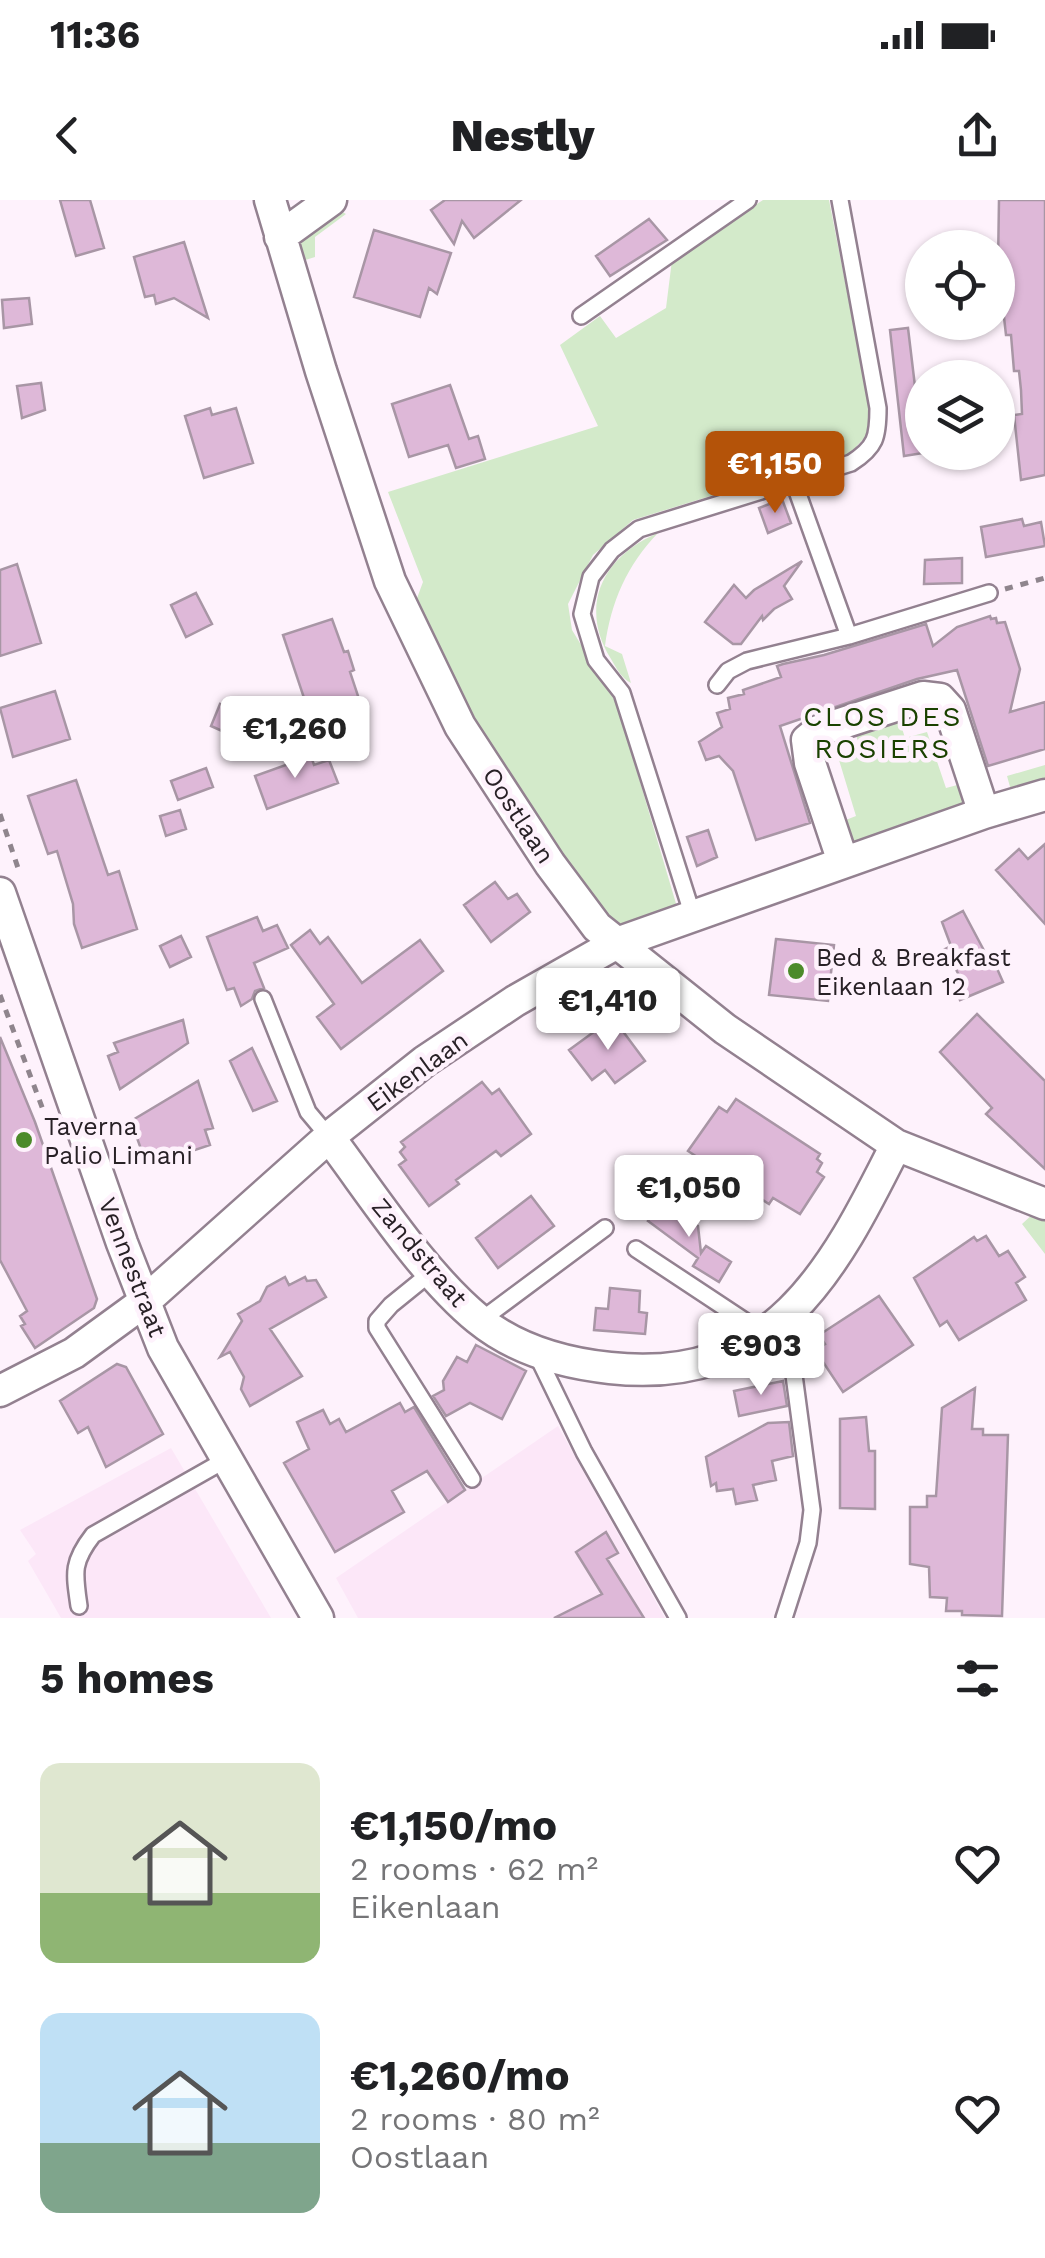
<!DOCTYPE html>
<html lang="en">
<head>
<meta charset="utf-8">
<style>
	:root { --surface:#fff; --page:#f6f6f6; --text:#202124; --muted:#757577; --accent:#b45309 }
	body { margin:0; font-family:"Work Sans",sans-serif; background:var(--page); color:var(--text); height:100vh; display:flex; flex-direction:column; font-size:38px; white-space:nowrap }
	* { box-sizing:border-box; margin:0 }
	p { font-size:32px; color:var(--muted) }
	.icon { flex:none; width:55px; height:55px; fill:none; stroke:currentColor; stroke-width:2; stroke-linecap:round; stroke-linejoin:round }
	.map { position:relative; height:1418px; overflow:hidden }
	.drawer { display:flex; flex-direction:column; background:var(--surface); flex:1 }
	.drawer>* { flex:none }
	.controls { position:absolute; left:905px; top:30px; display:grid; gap:20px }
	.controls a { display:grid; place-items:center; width:110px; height:110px; border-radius:50%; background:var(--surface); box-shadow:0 2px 8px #0004; font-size:50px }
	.price { position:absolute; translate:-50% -85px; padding:0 22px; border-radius:10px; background:#fff; color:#222; font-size:32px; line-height:65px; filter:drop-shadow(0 2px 5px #0008) }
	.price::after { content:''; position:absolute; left:50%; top:60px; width:30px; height:22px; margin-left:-15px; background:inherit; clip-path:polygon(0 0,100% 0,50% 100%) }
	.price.active { background:var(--accent); color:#fff }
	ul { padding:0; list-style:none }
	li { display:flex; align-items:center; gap:30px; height:250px; padding:0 40px }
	li span { display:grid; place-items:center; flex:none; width:280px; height:200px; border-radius:20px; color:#555 }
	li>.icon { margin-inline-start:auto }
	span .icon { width:120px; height:120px; fill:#fffc; stroke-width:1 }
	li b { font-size:42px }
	h2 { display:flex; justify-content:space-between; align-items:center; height:120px; padding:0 40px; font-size:42px }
	.status { display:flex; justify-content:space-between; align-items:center; height:70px; padding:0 50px; background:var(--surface); direction:ltr }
	.status svg { height:28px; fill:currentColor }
	header { display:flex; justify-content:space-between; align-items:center; height:130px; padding:0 40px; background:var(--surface); font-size:45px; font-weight:800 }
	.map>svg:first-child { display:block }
	.built { fill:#fce7f8 }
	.green { fill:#d3eaca }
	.building { fill:#deb8d8; stroke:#a896a5; stroke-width:2.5 }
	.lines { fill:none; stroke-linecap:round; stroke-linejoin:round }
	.service-casing { stroke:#938190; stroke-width:20 }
	.minor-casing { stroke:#938190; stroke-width:35 }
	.path { stroke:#8f858d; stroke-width:5; stroke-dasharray:8 8; stroke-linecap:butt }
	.service { stroke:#fff; stroke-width:15 }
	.minor { stroke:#fff; stroke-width:30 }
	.poi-dot { fill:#4c8a2a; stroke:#fef2fc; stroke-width:4 }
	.labels { text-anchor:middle; stroke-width:9; stroke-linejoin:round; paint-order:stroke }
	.street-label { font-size:25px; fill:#282126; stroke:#fef2fc }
	.poi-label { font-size:25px; fill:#282126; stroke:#fef2fc; text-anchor:start }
	.neighbourhood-label { font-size:28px; letter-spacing:2.5px; fill:#1a4100; stroke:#fef2fc }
</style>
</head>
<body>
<div class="status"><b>11:36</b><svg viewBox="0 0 49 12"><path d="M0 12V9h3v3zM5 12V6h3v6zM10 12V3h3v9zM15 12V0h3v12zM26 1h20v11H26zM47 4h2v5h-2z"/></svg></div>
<header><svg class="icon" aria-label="back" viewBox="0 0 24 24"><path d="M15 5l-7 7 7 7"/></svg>Nestly<svg class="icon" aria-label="share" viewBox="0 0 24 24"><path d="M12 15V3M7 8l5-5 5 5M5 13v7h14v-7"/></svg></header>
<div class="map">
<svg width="1045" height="1418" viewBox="0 0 1045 1418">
	<rect width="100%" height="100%" fill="#fef2fc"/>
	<path class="built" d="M558 1226 665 1418H358L336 1378Z
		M171 1248 271 1418H61L28 1361 36 1354 20 1330Z"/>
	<path class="green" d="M763 0H829L872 219 870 232 850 253 633 320 593 355 568 404 572 430 617 504 677 707 624 726 606 716 468 517 413 409 423 382 388 292 598 226 560 145 600 116 616 138 666 108 672 60Z
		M337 9 346 14 315 37V57L299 62C294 36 319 23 337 9Z
		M658 333C627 365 611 402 605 446L622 454 631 483C621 478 617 469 611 459 578 406 603 356 658 333Z
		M898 515 905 538 927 532 946 588 965 583 973 605 846 646 838 623 856 616 839 560 862 552 854 530Z
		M1045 565V584L1012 594 1007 576Z
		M1035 1012 1045 1018V1054L1022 1024Z"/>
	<path class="building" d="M60 0H90L104 48 76 56Z
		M445 0H521L474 38 462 21 454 44 431 10Z
		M999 0H1045V275L1021 280 1014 215 1022 214 1021 190 1019 171H1014L1011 135H1006L998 64Z
		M649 19 667 40 610 76 596 56Z
		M374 30 451 53 437 94 429 88 420 117 354 97Z
		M184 42 208 118 174 98 156 104 154 95 145 97 134 57Z
		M29 98 32 124 4 128 2 100Z
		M908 128 923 253 904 256 890 130Z
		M41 183 45 210 22 218 17 186Z
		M450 185 469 239 478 236 485 259 456 268 448 245 409 257 392 204Z
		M210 208 212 215 236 208 253 263 204 278 185 216Z
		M782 299 791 323 768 333 759 308Z
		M1022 319 1024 326 1041 322 1045 346 986 357 981 327Z
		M962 358V383L924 384 925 360Z
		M802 361 784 386 792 399 774 409 763 420 762 416 741 444H733L705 422 734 385 746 398 754 390Z
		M17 364 41 443 0 456V370Z
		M196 393 212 424 186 437 171 405Z
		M990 416 991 419 996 418 997 423 1005 422 1020 469 1010 512 1045 502V549L988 566 957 470 917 479 780 526 810 623 756 640 733 571 719 556 706 560 699 542 722 527 717 513 730 509 728 498 744 494 743 490 781 477 777 466 783 464 824 455 926 424 933 446 957 427Z
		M332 419 344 452 348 451 354 470 350 472 361 505 312 522 283 435Z
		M55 491 70 539 13 557 0 508Z
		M220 504 259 522 249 543 211 526Z
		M311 556 314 565 329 560 338 583 267 609 255 576Z
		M206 568 213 587 178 600 171 581Z
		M76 580 108 675 119 671 137 729 82 748 74 724 73 704 57 651 48 654 28 596Z
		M180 610 186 629 166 636 160 616Z
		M708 630 717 657 697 666 687 637Z
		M1045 644V724L996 670 1019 649 1028 659Z
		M495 682 508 699 517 694 530 712 491 742 464 705Z
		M963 711 988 758 991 755 1003 782 960 800 952 780 960 777 945 749 951 746 942 722Z
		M257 717 263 731 277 725 288 748 254 763 264 788 255 791 252 799 241 806 234 788 227 790 207 737Z
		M310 730 320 744 328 737 362 783 420 740 443 771 341 849 317 817 334 804 291 745Z
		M181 736 191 757 170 767 160 746Z
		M776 739 834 745 828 801 769 795Z
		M977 814 1045 881V969L986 914 992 908 940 852Z
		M613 818 645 861 615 883 605 870 592 880 569 850Z
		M183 820 188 843 120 889 108 856 118 852 114 843Z
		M0 837 35 922 97 1099 94 1108 35 1148 21 1126 25 1124 20 1116 27 1111 0 1060Z
		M252 848 277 901 253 911 230 861Z
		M198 881 213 928 205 930 210 945 162 961 160 954 150 956 148 950 142 952 131 921Z
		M482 882 492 894 499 889 531 934 501 956 496 951 456 980 459 984 429 1006 399 965 406 960 400 952 405 947 401 942Z
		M736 899 820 954 817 959 822 963 817 972 824 977 800 1014 773 998 769 1004 688 951 719 907 727 912Z
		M531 996 554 1026 498 1068 476 1038Z
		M662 1001 698 1026 701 1053 706 1046 731 1062 719 1082 693 1066 698 1058 648 1021Z
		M986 1036 999 1056 1008 1051 1025 1077 1016 1083 1026 1100 959 1140 947 1121 940 1126 914 1078 974 1037 977 1041Z
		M285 1077 289 1085 305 1077 307 1081 316 1080 326 1097 270 1129 302 1176 250 1206 241 1189 244 1177 230 1152 220 1157 242 1121 238 1114 260 1101 267 1087Z
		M610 1088 640 1091 639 1112 647 1113 645 1134 594 1130 596 1108 608 1109Z
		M879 1096 913 1145 843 1192 815 1150 825 1144 819 1135Z
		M476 1145 526 1171 502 1219 470 1203 446 1216 433 1196 444 1190 443 1181 457 1157 467 1162Z
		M117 1164 126 1167 163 1234 106 1267 88 1227 78 1233 60 1201Z
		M783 1181 787 1206 739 1216 734 1191Z
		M975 1188 972 1229H983V1235H1008L1002 1416 962 1415V1411H946L947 1398 930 1397 929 1367 910 1364V1307H927V1296H936L942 1208Z
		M400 1203 405 1212 414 1207 465 1290 448 1302 427 1271 392 1291 404 1312 335 1352 284 1263 309 1249 297 1222 323 1210 330 1224 339 1219 346 1232Z
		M866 1217 869 1251H875V1309L840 1308V1219Z
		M789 1222 793 1256 772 1261 776 1280 753 1285 757 1300 736 1304 733 1289 717 1291 716 1283 711 1286 706 1257 768 1223Z
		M606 1332 618 1353 607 1359 644 1418H554L602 1394 576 1352Z"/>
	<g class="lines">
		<defs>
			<path id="service" d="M581 116 748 0
				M793 280 849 436
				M717 485 728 471 747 461 849 436 989 393
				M693 716 622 493 596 460 582 414 591 377 612 350 639 329 851 263C876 247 878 237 878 208L840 0
				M263 799 308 912 329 937
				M636 1049 766 1135
				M433 1071 391 1105 377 1121V1128L472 1279
				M480 1121 605 1028
				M536 1153 584 1252 678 1418
				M79 1406C74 1372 72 1362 93 1335L227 1259
				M784 1418 808 1343 812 1310 786 1115"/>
			<path id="minor" d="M270 0 321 171 390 381 460 526 550 664 597 727 725 829 896 945 1045 1004
				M280 37 331 0
				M843 662 810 563 807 540 818 531 923 497 940 499 950 510 984 613
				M0 693 122 1043 163 1148 318 1418
				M329 937C372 994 423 1074 478 1119 516 1150 562 1163 610 1168 774 1186 833 1071 896 945
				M0 1191 74 1153 144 1102 329 937 425 861 515 801 617 743 984 613 1045 595"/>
		</defs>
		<use href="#service" class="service-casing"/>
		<use href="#minor" class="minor-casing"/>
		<path class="path" d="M1005 389 1045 378
			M0 614 20 674
			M0 795 54 939"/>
		<use href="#service" class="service"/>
		<use href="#minor" class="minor"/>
	</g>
	<g class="poi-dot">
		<circle cx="796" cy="771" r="10"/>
		<circle cx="24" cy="940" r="10"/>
	</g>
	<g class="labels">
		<g class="street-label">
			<text transform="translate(519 615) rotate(57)" y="9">Oostlaan</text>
			<text transform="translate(417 871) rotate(-36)" y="9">Eikenlaan</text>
			<text transform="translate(420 1052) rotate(50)" y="9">Zandstraat</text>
			<text transform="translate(133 1067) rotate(69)" y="9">Vennestraat</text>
		</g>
		<g class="poi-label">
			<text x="816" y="766">Bed &amp; Breakfast<tspan x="816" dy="29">Eikenlaan 12</tspan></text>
			<text x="44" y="935">Taverna<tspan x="44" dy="29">Palio Limani</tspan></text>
		</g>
		<g class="neighbourhood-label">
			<text x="883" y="526">CLOS DES<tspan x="883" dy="32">ROSIERS</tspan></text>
		</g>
	</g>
</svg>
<div class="controls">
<a><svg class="icon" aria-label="locate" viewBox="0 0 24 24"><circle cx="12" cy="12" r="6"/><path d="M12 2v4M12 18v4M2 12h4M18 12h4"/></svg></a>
<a><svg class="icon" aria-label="layers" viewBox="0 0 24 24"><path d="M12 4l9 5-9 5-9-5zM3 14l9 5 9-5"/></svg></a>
</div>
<b class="price active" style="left:775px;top:316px">€1,150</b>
<b class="price" style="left:295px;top:581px">€1,260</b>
<b class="price" style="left:608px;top:853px">€1,410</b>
<b class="price" style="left:689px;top:1040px">€1,050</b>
<b class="price" style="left:761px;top:1198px">€903</b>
</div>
<section class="drawer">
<h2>5 homes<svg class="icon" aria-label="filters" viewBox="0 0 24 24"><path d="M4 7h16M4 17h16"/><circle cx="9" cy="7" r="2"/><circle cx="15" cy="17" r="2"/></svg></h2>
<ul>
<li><span style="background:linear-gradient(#dfe7d0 65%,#8fb573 0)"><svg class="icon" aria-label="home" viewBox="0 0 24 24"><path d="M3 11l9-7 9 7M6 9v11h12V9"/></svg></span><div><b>€1,150/mo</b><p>2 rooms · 62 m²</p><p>Eikenlaan</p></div><svg class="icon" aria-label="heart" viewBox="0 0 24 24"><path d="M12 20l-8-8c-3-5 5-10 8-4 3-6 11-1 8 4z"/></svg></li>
<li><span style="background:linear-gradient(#bfe0f5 65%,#7fa58c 0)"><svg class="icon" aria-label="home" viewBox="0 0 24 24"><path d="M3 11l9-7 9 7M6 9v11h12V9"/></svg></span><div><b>€1,260/mo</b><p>2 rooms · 80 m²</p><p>Oostlaan</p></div><svg class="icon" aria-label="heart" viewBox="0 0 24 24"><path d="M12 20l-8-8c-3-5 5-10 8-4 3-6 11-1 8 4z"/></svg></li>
</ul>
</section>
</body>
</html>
